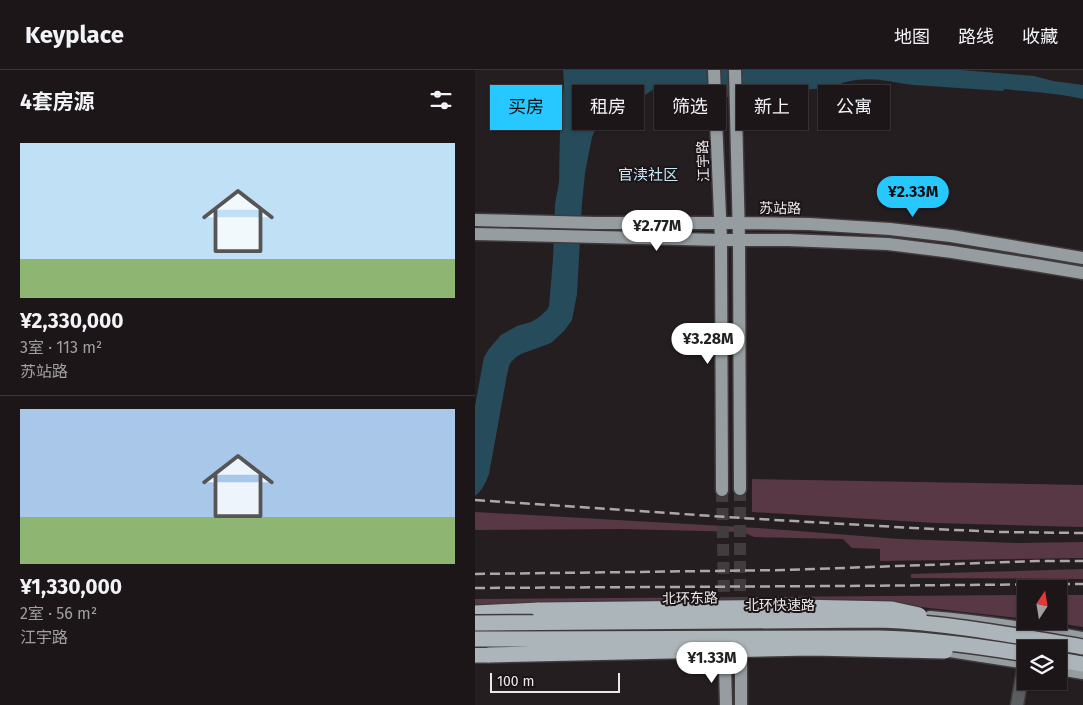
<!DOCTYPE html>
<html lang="zh">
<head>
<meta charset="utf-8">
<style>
	:root { --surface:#1c1619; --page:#292326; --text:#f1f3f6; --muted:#a09fa2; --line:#3a3538; --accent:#27c8ff }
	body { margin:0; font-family:"Fira Sans","Noto Sans SC",sans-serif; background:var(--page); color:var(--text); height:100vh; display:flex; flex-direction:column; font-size:19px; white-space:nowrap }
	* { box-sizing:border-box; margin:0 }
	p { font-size:16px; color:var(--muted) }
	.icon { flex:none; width:28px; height:28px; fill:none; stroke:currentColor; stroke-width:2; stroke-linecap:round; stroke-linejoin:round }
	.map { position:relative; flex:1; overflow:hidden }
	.sheet { display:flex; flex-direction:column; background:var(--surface); width:475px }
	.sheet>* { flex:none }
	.top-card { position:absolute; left:15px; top:15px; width:475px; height:45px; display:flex; gap:10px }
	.needle { width:32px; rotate:12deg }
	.fabs { position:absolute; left:542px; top:510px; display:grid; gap:10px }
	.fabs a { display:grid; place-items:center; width:50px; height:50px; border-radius:0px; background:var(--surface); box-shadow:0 1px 4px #0004,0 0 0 1px var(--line); font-size:25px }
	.scale { position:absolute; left:15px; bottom:12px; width:130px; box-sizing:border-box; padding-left:5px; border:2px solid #ebe7e8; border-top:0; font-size:14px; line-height:18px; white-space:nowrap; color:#ebe7e8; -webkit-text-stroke:4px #1c1518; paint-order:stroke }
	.price { position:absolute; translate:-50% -42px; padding:0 11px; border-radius:18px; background:#fff; color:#222; font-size:16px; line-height:32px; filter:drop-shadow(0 1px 2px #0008) }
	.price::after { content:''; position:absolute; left:50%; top:30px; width:15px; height:11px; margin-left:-8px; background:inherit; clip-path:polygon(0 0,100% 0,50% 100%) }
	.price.active { background:var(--accent); color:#111 }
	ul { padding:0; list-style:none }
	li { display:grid; align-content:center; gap:10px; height:265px; padding:0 20px }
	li+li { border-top:1px solid var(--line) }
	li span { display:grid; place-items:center; height:155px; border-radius:0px; color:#555 }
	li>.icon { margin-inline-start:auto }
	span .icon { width:90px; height:90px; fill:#fffc; stroke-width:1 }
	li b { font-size:21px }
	h2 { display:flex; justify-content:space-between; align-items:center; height:60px; padding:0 20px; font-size:21px }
	.tag { padding:0 18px; border-radius:0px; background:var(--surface); box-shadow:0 1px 4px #0004,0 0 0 1px var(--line); font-size:18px; line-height:45px }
	.tag.active { background:var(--accent); color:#111 }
	header { display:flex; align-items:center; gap:30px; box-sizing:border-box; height:70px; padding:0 25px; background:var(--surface); border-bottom:1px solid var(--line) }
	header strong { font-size:24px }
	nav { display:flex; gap:28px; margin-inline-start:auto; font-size:18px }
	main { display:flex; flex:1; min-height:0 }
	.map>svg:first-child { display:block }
	.green { fill:#583844 }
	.water { fill:#264b5b }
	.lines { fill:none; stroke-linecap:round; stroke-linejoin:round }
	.major-tunnel { stroke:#433c3f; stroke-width:12; stroke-dasharray:12 6; stroke-linecap:butt }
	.minor-casing { stroke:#413a3d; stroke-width:15 }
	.major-casing { stroke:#413a3d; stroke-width:15 }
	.highway-casing { stroke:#413a3d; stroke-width:18 }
	.minor { stroke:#5b5e60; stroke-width:12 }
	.major { stroke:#959da0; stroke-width:12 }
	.highway { stroke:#acb5b9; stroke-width:15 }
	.rail { stroke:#aca8a9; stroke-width:2.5; stroke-dasharray:10 5; stroke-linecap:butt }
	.highway-bridge-casing { stroke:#413a3d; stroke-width:18; stroke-linecap:butt }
	.highway-bridge { stroke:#acb5b9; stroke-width:15 }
	.labels { text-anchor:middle; stroke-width:4; stroke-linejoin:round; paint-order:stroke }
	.street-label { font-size:14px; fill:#ebe7e8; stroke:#1c1518 }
	.neighbourhood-label { font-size:15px; fill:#c8e8f7; stroke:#1c1518 }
</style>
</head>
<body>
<header>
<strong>Keyplace</strong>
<nav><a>地图</a><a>路线</a><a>收藏</a></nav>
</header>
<main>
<section class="sheet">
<h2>4套房源<svg class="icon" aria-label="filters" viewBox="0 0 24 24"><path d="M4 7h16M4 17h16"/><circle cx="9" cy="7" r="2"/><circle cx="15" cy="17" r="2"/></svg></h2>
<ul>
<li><span style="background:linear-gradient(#bfe0f5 75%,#8fb573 0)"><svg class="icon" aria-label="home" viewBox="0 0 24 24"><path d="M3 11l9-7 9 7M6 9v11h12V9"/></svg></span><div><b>¥2,330,000</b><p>3室 · 113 m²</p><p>苏站路</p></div></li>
<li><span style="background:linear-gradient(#a9c7e8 70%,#8fb573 0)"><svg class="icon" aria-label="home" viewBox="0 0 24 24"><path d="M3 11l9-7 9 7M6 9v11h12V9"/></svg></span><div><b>¥1,330,000</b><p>2室 · 56 m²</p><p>江宇路</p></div></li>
</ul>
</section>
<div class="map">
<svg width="608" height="635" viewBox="0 0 608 635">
	<rect width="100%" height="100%" fill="#251e21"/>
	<path class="green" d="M277 409 608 415V457L460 453 277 442Z
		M0 442 283 458 425 469 542 473 608 472V488L405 491V479L377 478 368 469 279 467 268 462 148 459 0 460Z
		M608 499V509L436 508V504Z
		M551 525V549L428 535 0 538V529Z
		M584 525H608V557L570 551H584Z"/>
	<path class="water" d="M88 0H486L559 6 578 11 608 15V29C582 23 555 22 529 19L528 21C498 19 469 17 439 15 411 12 397 5 367 13L366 17 312 21H293L279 25 216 30 210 24 205 22 179 19 170 25 167 30 140 40 132 45 124 52 117 67 110 103 107 133 102 224 97 250 89 261 76 273 46 284 41 287 36 292 34 296 32 305 14 404C11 412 7 421 0 426V336L9 287 14 279 26 265 42 256 56 252 63 248 72 240 74 236 78 189 80 134 84 112 85 58 89 14Z"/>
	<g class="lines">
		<path class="major-tunnel" d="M265 419V546
			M247 420 250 578"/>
		<defs>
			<path id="minor" d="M542 635 551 583"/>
			<path id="major" d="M239 0 246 170 247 420
				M260 0 264 170 265 419
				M0 150 120 153H263L334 154 415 159 476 166 608 188
				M0 164 246 170H313L413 174 477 182 560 195 608 203
				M455 547C506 551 557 559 608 568
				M462 579 551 593
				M250 593 251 635
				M266 593V635
				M584 599 608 603"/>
			<path id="highway" d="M0 543 64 540
				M0 585H14
				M584 590 608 594"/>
		</defs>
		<use href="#minor" class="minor-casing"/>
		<use href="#major" class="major-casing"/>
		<use href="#highway" class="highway-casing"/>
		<use href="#minor" class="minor"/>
		<use href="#major" class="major"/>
		<use href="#highway" class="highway"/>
		<path class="rail" d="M0 430 267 448 438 458 525 462 608 463
			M0 504 311 500 562 491H608
			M0 518 366 516 608 514"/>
		<defs>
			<path id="highway-bridge" d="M64 540 323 537 417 539 444 545
				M0 553 406 550C474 553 541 566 608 577
				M0 569 404 568C454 569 503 576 551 584
				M14 585 336 578 470 581"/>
		</defs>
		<use href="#highway-bridge" class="highway-bridge-casing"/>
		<use href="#highway-bridge" class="highway-bridge"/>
	</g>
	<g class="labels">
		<g class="street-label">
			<text transform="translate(228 91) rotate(-92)" y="5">江宇路</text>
			<text transform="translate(305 138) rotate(1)" y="5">苏站路</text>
			<text transform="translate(215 528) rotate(-1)" y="5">北环东路</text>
			<text x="305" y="540">北环快速路</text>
		</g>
		<g class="neighbourhood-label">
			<text x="173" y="110">官渎社区</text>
		</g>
	</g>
</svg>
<div class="fabs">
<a><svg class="needle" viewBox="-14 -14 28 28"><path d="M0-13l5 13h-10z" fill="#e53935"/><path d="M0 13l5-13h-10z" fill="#a09fa2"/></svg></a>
<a><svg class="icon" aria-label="layers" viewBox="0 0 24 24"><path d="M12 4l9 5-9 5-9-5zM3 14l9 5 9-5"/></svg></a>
</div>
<div class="scale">100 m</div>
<b class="price active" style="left:438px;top:148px">¥2.33M</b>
<b class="price" style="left:182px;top:182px">¥2.77M</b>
<b class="price" style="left:233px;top:295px">¥3.28M</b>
<b class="price" style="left:237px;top:614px">¥1.33M</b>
<div class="top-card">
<a class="tag active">买房</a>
<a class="tag">租房</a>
<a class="tag">筛选</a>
<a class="tag">新上</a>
<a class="tag">公寓</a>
</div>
</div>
</main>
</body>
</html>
